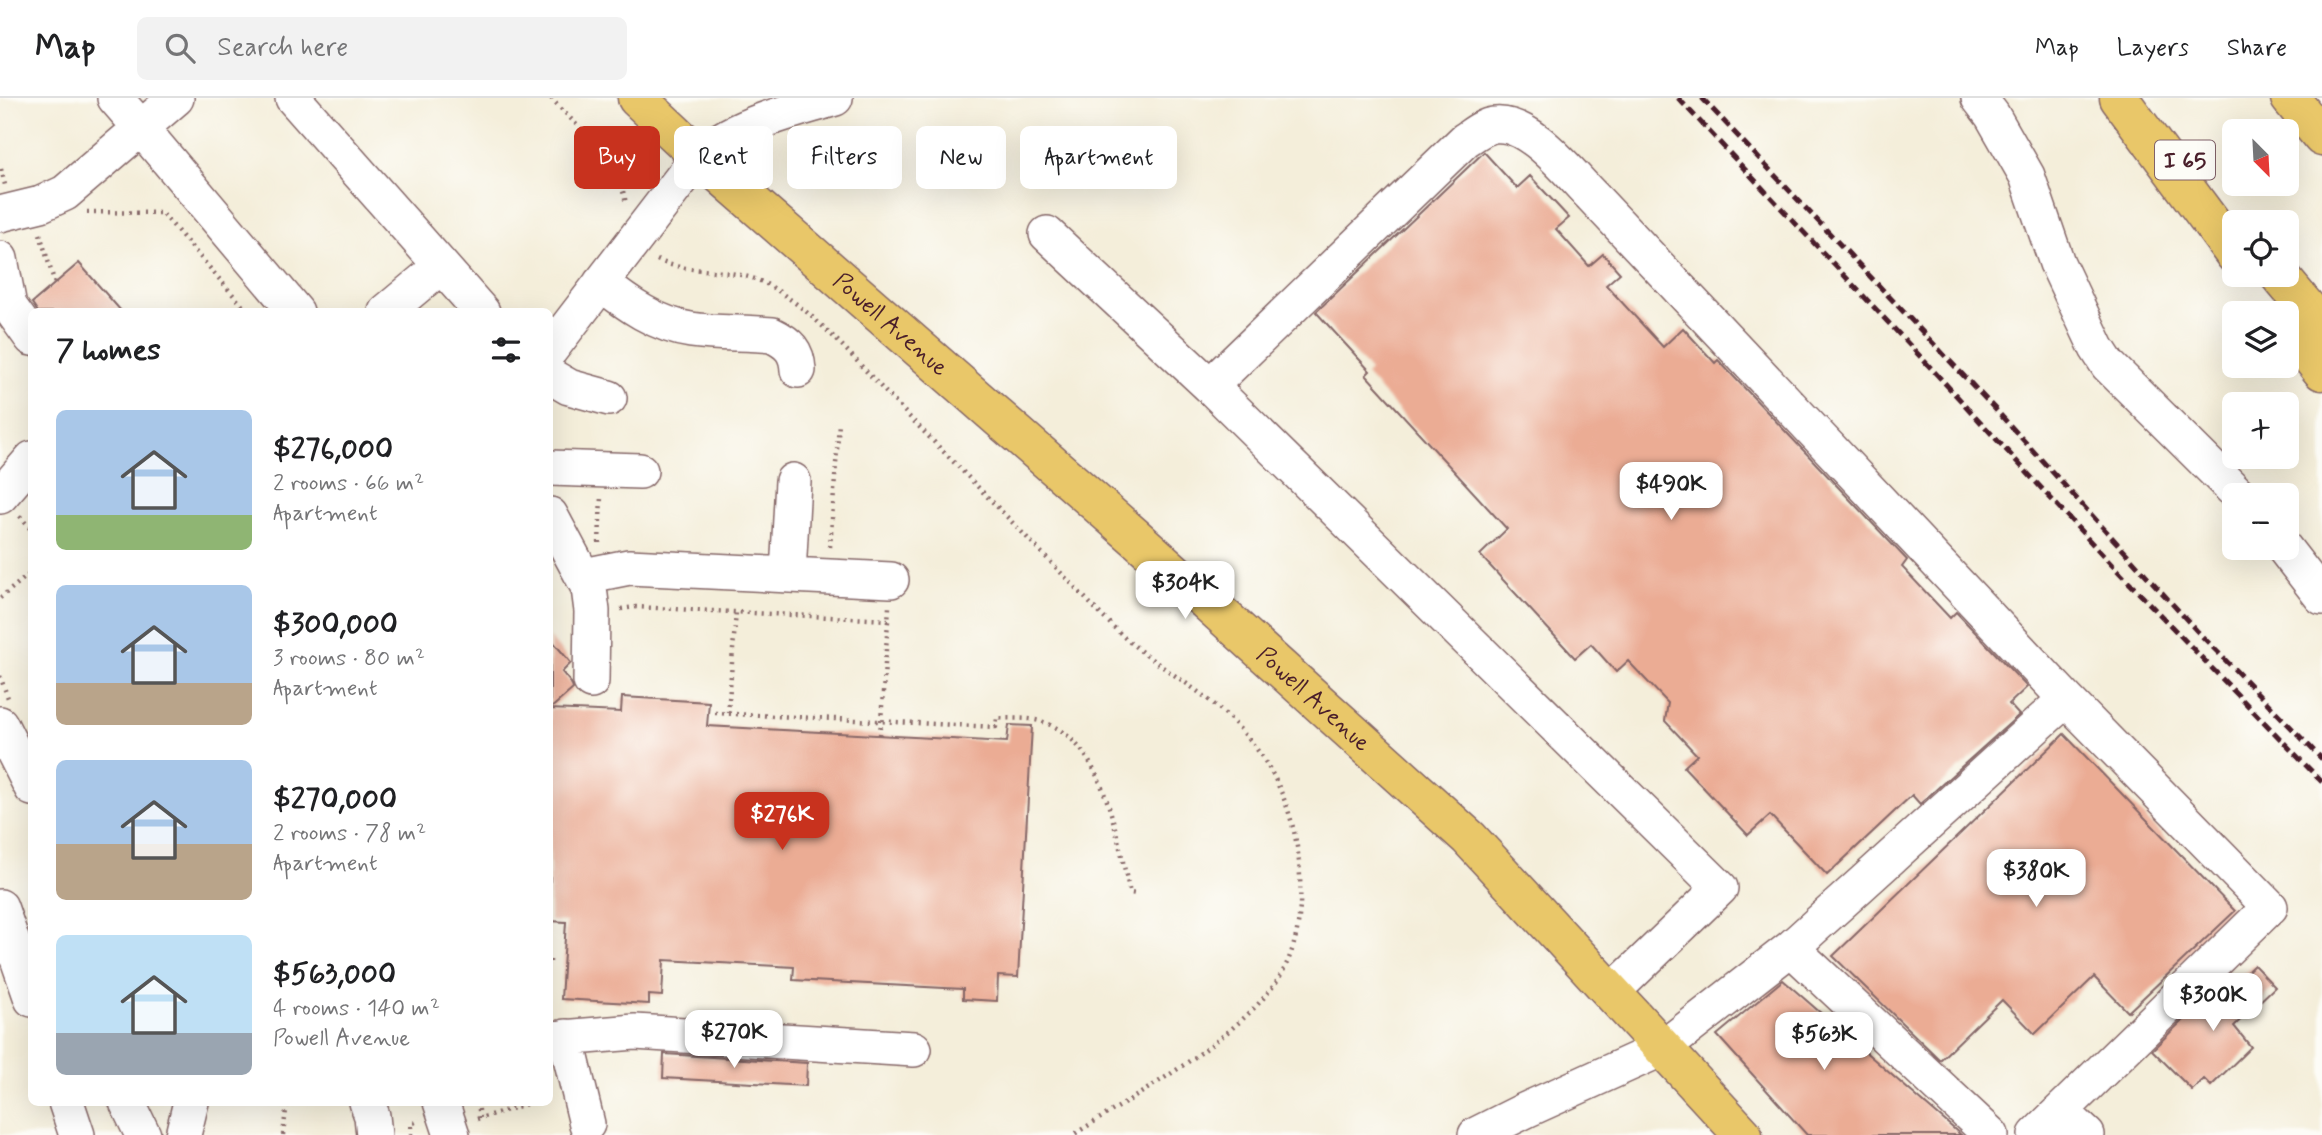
<!DOCTYPE html>
<html lang="en">
<head>
<meta charset="utf-8">
<style>
	:root { --surface:#fff; --page:#f2f2f2; --text:#202124; --muted:#757577; --line:#e0e0e0; --accent:#c8321e }
	body { margin:0; font-family:Mynerve,sans-serif; background:var(--page); color:var(--text); height:100vh; display:flex; flex-direction:column; font-size:26px; white-space:nowrap }
	* { box-sizing:border-box; margin:0 }
	p { font-size:23px; color:var(--muted) }
	.icon { flex:none; width:38px; height:38px; fill:none; stroke:currentColor; stroke-width:2; stroke-linecap:round; stroke-linejoin:round }
	.map { position:relative; flex:1; overflow:hidden }
	.sheet { position:absolute; left:28px; top:210px; width:525px; height:798px; display:flex; flex-direction:column; background:var(--surface); border-radius:10px; box-shadow:0 7px 28px #0002 }
	.sheet>* { flex:none }
	.banner { position:absolute; left:574px; top:28px; width:665px; height:63px; display:flex; gap:14px }
	.needle { width:46px; rotate:156deg }
	.buttons { position:absolute; left:2222px; top:21px; display:grid; gap:14px }
	.buttons a { display:grid; place-items:center; width:77px; height:77px; border-radius:10px; background:var(--surface); box-shadow:0 7px 28px #0002; font-size:35px }
	.price { position:absolute; translate:-50% -60px; padding:0 16px; border-radius:14px; background:#fff; color:#222; font-size:23px; line-height:46px; filter:drop-shadow(0 2px 4px #0008) }
	.price::after { content:''; position:absolute; left:50%; top:42px; width:21px; height:16px; margin-left:-10px; background:inherit; clip-path:polygon(0 0,100% 0,50% 100%) }
	.price.on { background:var(--accent); color:#fff }
	ul { padding:0; list-style:none }
	li { display:flex; align-items:center; gap:21px; height:175px; padding:0 28px }
	li span { display:grid; place-items:center; flex:none; width:196px; height:140px; border-radius:10px; color:#555 }
	li>.icon { margin-inline-start:auto }
	span .icon { width:84px; height:84px; fill:#fffc; stroke-width:1 }
	li b { font-size:30px }
	h2 { display:flex; justify-content:space-between; align-items:center; height:84px; padding:0 28px; font-size:30px }
	.tag { padding:0 24px; border-radius:10px; background:var(--surface); box-shadow:0 7px 28px #0002; font-size:24px; line-height:63px }
	.tag.on { background:var(--accent); color:#fff }
	header { display:flex; align-items:center; gap:42px; box-sizing:border-box; height:98px; padding:0 35px; background:var(--surface); border-bottom:2px solid var(--line) }
	header strong { font-size:33px }
	nav { display:flex; gap:38px; margin-inline-start:auto; font-size:24px }
	.search { width:490px; height:63px; background:var(--page); display:flex; align-items:center; gap:18px; box-sizing:border-box; padding:0 24px; border-radius:10px; color:var(--muted); font-size:26px }
	.map>svg:first-child { display:block }
	.building { fill:#ebac94 }
	.lines { fill:none; stroke-linecap:round; stroke-linejoin:round }
	.minor-casing { stroke:#866768; stroke-width:38 }
	.major-casing { stroke:#866768; stroke-width:41 }
	.highway-casing { stroke:#866768; stroke-width:41 }
	.path { stroke:#866768; stroke-width:4.5; stroke-dasharray:2 5; stroke-linecap:butt }
	.minor { stroke:#fff; stroke-width:35 }
	.major { stroke:#e9c769; stroke-width:38 }
	.highway { stroke:#e9c769; stroke-width:38 }
	.rail { stroke:#4a1f2b; stroke-width:5; stroke-dasharray:10 5; stroke-linecap:butt }
	.labels { text-anchor:middle; stroke-width:5; stroke-linejoin:round; paint-order:stroke }
	.shield { fill:#fdfcf7; stroke:#806168; stroke-width:2 }
	.shield-label { font-size:23px; font-weight:bold; fill:#4a1f2b }
	.street-label { font-size:24px; fill:#4a1f2b; stroke:#fdfcf7 }
</style>
</head>
<body>
<header>
<strong>Map</strong>
<div class="search"><svg class="icon" aria-label="search" viewBox="0 0 24 24"><circle cx="10" cy="10" r="6"/><path d="M15 15l6 6"/></svg>Search here</div>
<nav><a>Map</a><a>Layers</a><a>Share</a></nav>
</header>
<div class="map">
<svg width="2322" height="1037" viewBox="0 0 2322 1037">
	<rect width="100%" height="100%" fill="#fdfcf7"/>
	<filter id="ink" filterUnits="userSpaceOnUse"><feTurbulence type="fractalNoise" baseFrequency=".0143" numOctaves="2"/><feDisplacementMap in="SourceGraphic" scale="14" xChannelSelector="R" yChannelSelector="G"/><feConvolveMatrix kernelMatrix="1 2 1 2 8 2 1 2 1" color-interpolation-filters="sRGB"/></filter>
	<filter id="wash" filterUnits="userSpaceOnUse"><feTurbulence type="fractalNoise" baseFrequency=".00686" numOctaves="4" result="noise"/><feDisplacementMap in="SourceGraphic" scale="28" xChannelSelector="R" yChannelSelector="G"/><feGaussianBlur stdDeviation="1.57" result="paint"/><feColorMatrix in="noise" values="0 0 0 0 0 0 0 0 0 0 0 0 0 0 0 0 0 1.4 0 .05"/><feComposite in="paint" operator="in"/></filter>
	<g filter="url(#wash)">
		<rect width="100%" height="100%" fill="#f4eeda"/>
		<g id="blocks">
			<path class="building" d="M1484 54 1517 90 1530 78 1569 120 1556 131 1589 168 1603 156 1620 175 1606 187 1663 249 1683 230 1715 265 1718 262 1907 462 1902 469 1950 520 1956 514 2027 589 2009 606 2019 617 1920 706 1912 697 1827 777 1770 717 1748 737 1684 669 1697 657 1665 623 1668 605 1628 563 1616 574 1591 546 1575 560 1480 457 1507 431 1366 277 1370 273 1316 214Z
				M79 165 122 214H38L32 205Z
				M550 540 571 565 562 574 571 585 573 591 550 611Z
				M622 599 709 604 707 628 1007 644 1009 627 1032 628 1018 879 998 878 997 903 963 901V891L793 882 794 869 664 862 662 898 649 897V906L561 901 566 824 550 823V611L621 614Z
				M2064 636 2235 813 2128 914 2094 879 2035 936 2002 902 1940 962 1833 858Z
				M2254 867 2275 889 2234 928 2251 949 2211 988 2204 981 2192 992 2152 952 2206 900 2212 907Z
				M1783 882 1901 985 1961 1037H1807L1717 937Z
				M664 956 807 965 806 988 663 980Z"/>
		</g>
	</g>
	<g filter="url(#ink)">
		<use href="#blocks" fill-opacity="0" stroke="#866768" stroke-width="2"/>
		<g class="lines">
			<defs>
				<path id="minor" d="M176 0 141 30 296 214
					M293 0 482 214
					M1979 0 1992 17 2027 78 2057 165 2097 250 2108 267 2239 397
					M0 116 41 106 65 95 141 30 115 0
					M1047 136 1210 288
					M0 161 9 208 32 240
					M601 185C627 206 657 227 691 232 718 236 745 234 772 237 789 245 797 253 798 272
					M386 214 441 168
					M550 252 699 58C735 26 790 14 835 0
					M550 278 569 289 609 300
					M550 370 640 373
					M0 398 32 361
					M550 417 589 490 592 513 591 583
					M2284 450 2322 499
					M788 476 793 383
					M584 478 629 469 891 482
					M0 626 32 690
					M0 809 32 901
					M1791 850 1991 1037
					M1612 894 1720 790 1210 288 1465 42C1474 36 1484 28 1494 27 1529 22 1569 75 1592 98L2066 601
					M566 939 587 1026
					M550 941 635 934 914 951
					M66 1004 77 1037
					M127 1004 143 1037
					M367 1004 372 1018 374 1037
					M441 1004 452 1037
					M2061 1013 2087 1037
					M183 1037 191 1004
					M1476 1037 1526 1012 1663 950 1791 850 2066 601 2270 809 2036 1037"/>
				<g id="major">
					<path id="s1" d="M637 0 699 58 1135 439 1469 740 1743 1037"/>
				</g>
				<path id="highway" d="M2119 0 2235 157
					M2290 0 2322 39
					M2279 177 2322 228
					M2287 229 2322 273"/>
			</defs>
			<use href="#minor" class="minor-casing"/>
			<use href="#major" class="major-casing"/>
			<use href="#highway" class="highway-casing"/>
			<path class="path" d="M551 0C579 31 619 63 626 106
				M1 71 5 87
				M87 114 162 115 248 214
				M40 136 55 186
				M657 162C693 178 734 167 770 188 821 218 857 265 898 307 967 378 1037 449 1105 521 1114 529 1122 538 1132 546 1167 575 1209 596 1240 631 1274 667 1294 714 1299 764 1302 798 1301 836 1286 867 1257 931 1133 999 1073 1037
				M20 418 32 433
				M599 445 601 398
				M830 449 839 325
				M0 500 32 474
				M621 511 636 509 888 522
				M0 578 8 600
				M715 615 996 629 997 620C1013 621 1031 619 1046 625 1105 647 1117 741 1130 795L1136 796
				M728 615 736 514
				M880 637 889 509
				M550 862V869
				M478 1004 480 1021
				M477 1021 533 1004
				M283 1037 287 1004
				M411 1037V1026L418 1023"/>
			<use href="#minor" class="minor"/>
			<use href="#major" class="major"/>
			<use href="#highway" class="highway"/>
			<path class="rail" d="M1678 0 1930 269 2112 467 2322 684
				M1702 0 1996 312 2197 533 2322 661"/>
		</g>
	</g>
	<g class="labels">
		<rect class="shield" x="2155" y="42.5" width="60" height="39" rx="5"/>
		<g class="shield-label">
			<text x="2185" y="70">I 65</text>
		</g>
		<g class="street-label">
			<text dy="8" stroke="none"><textPath href="#s1" startOffset="340">Powell Avenue</textPath></text>
			<text dy="8" stroke="none"><textPath href="#s1" startOffset="905">Powell Avenue</textPath></text>
		</g>
	</g>
</svg>
<div class="buttons">
<a><svg class="needle" viewBox="-14 -14 28 28"><path d="M0-13l5 13h-10z" fill="#e53935"/><path d="M0 13l5-13h-10z" fill="#757577"/></svg></a>
<a><svg class="icon" aria-label="locate" viewBox="0 0 24 24"><circle cx="12" cy="12" r="6"/><path d="M12 2v4M12 18v4M2 12h4M18 12h4"/></svg></a>
<a><svg class="icon" aria-label="layers" viewBox="0 0 24 24"><path d="M12 4l9 5-9 5-9-5zM3 14l9 5 9-5"/></svg></a>
<a>+</a>
<a>−</a>
</div>
<b class="price" style="left:1671px;top:424px">$490K</b>
<b class="price" style="left:1185px;top:523px">$304K</b>
<b class="price on" style="left:782px;top:754px">$276K</b>
<b class="price" style="left:2036px;top:811px">$380K</b>
<b class="price" style="left:2213px;top:935px">$300K</b>
<b class="price" style="left:734px;top:972px">$270K</b>
<b class="price" style="left:1824px;top:974px">$563K</b>
<div class="banner">
<a class="tag on">Buy</a>
<a class="tag">Rent</a>
<a class="tag">Filters</a>
<a class="tag">New</a>
<a class="tag">Apartment</a>
</div>
<section class="sheet">
<h2>7 homes<svg class="icon" aria-label="filters" viewBox="0 0 24 24"><path d="M4 7h16M4 17h16"/><circle cx="9" cy="7" r="2"/><circle cx="15" cy="17" r="2"/></svg></h2>
<ul>
<li><span style="background:linear-gradient(#a9c7e8 75%,#8fb573 0)"><svg class="icon" aria-label="home" viewBox="0 0 24 24"><path d="M3 11l9-7 9 7M6 9v11h12V9"/></svg></span><div><b>$276,000</b><p>2 rooms · 66 m²</p><p>Apartment</p></div></li>
<li><span style="background:linear-gradient(#a9c7e8 70%,#b9a48a 0)"><svg class="icon" aria-label="home" viewBox="0 0 24 24"><path d="M3 11l9-7 9 7M6 9v11h12V9"/></svg></span><div><b>$300,000</b><p>3 rooms · 80 m²</p><p>Apartment</p></div></li>
<li><span style="background:linear-gradient(#a9c7e8 60%,#b9a48a 0)"><svg class="icon" aria-label="home" viewBox="0 0 24 24"><path d="M3 11l9-7 9 7M6 9v11h12V9"/></svg></span><div><b>$270,000</b><p>2 rooms · 78 m²</p><p>Apartment</p></div></li>
<li><span style="background:linear-gradient(#bfe0f5 70%,#9aa5b1 0)"><svg class="icon" aria-label="home" viewBox="0 0 24 24"><path d="M3 11l9-7 9 7M6 9v11h12V9"/></svg></span><div><b>$563,000</b><p>4 rooms · 140 m²</p><p>Powell Avenue</p></div></li>
</ul>
</section>
</div>
</body>
</html>
